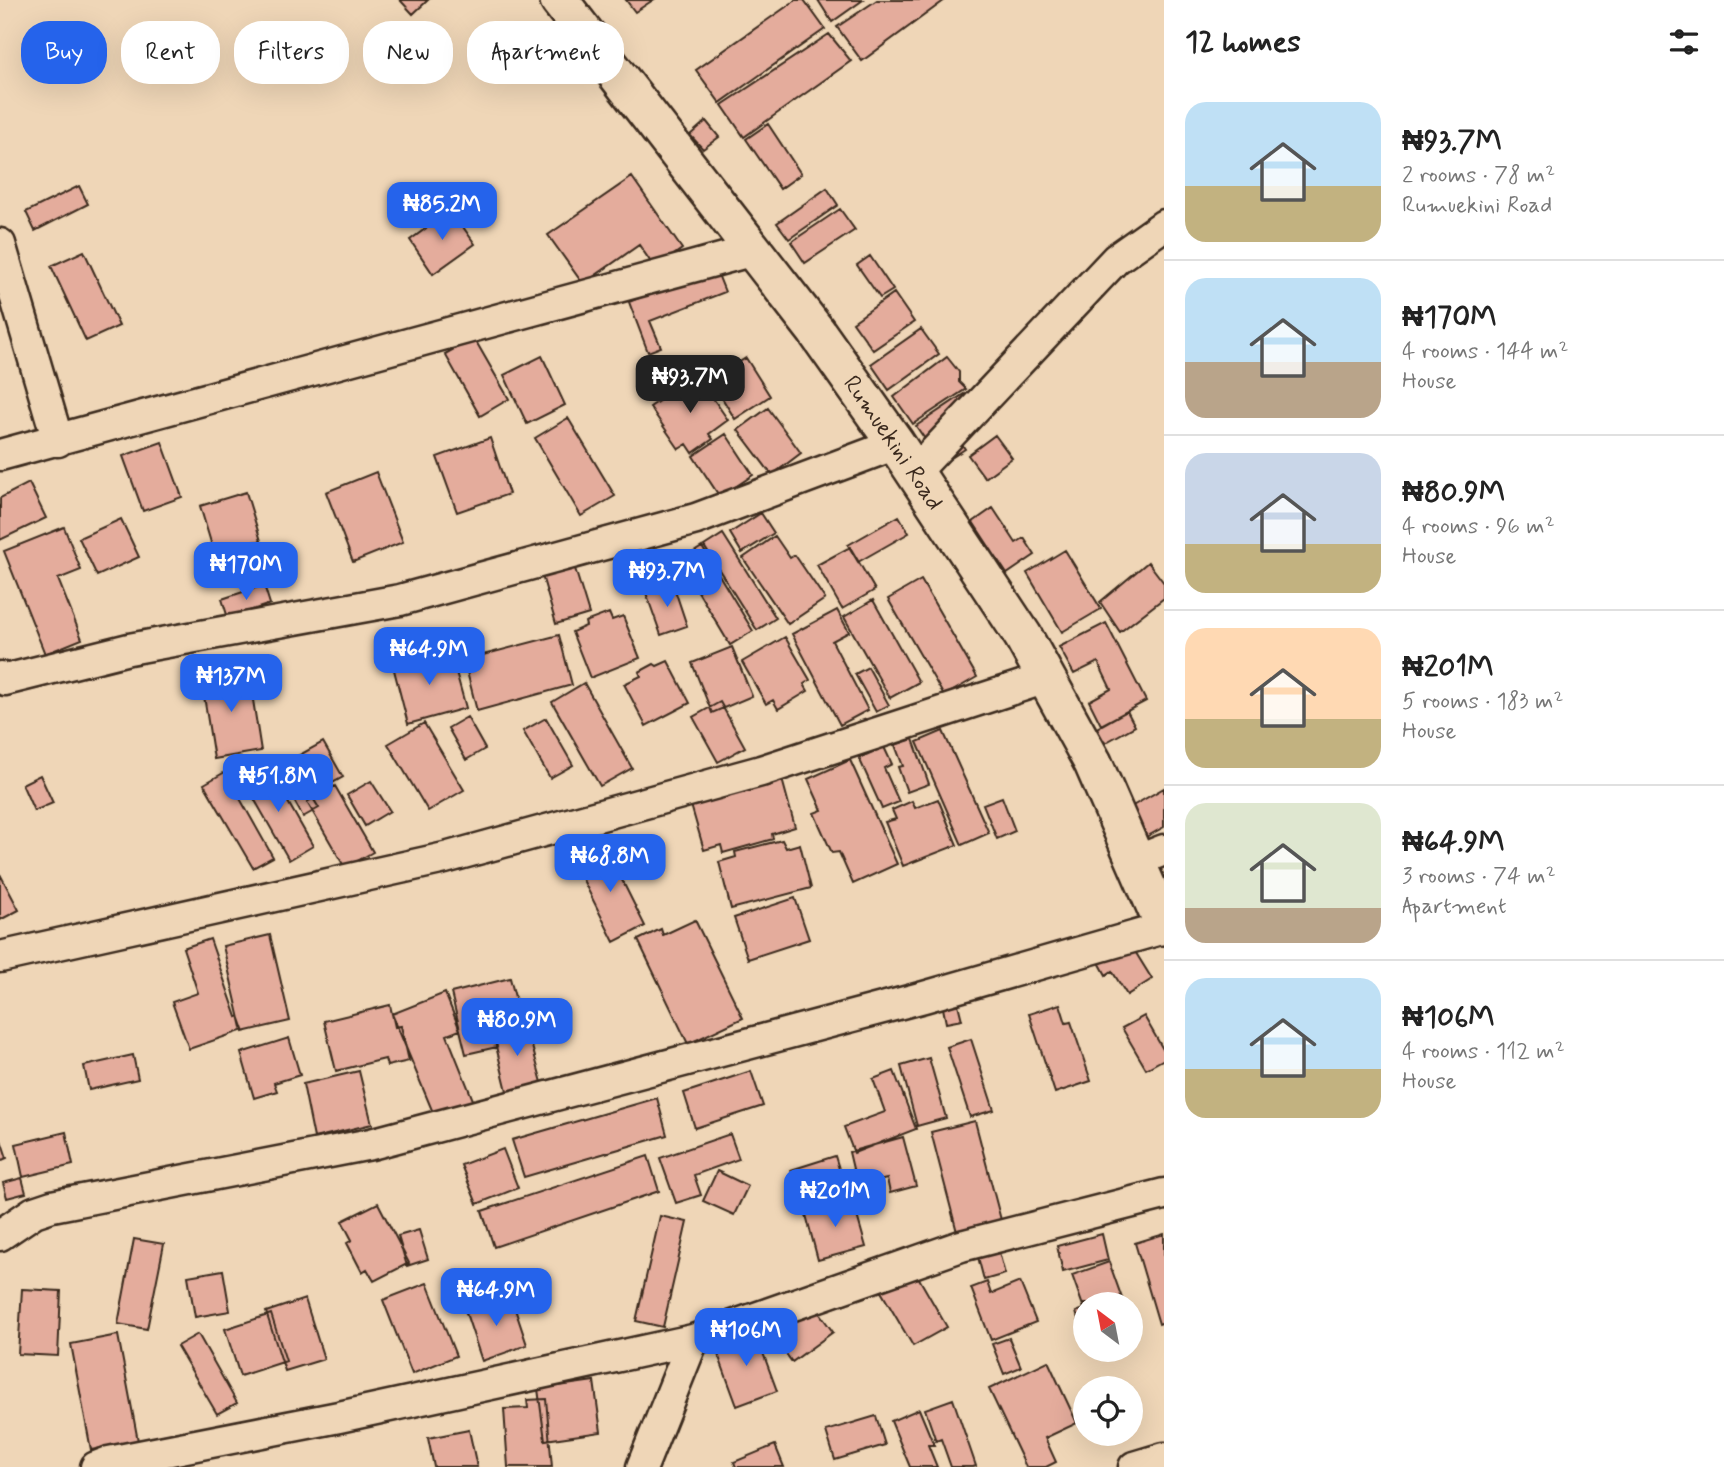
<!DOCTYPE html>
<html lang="en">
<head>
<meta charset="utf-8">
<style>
	:root { --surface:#fff; --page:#f2f2f2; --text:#222; --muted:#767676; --line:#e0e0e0; --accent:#2563eb }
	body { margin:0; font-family:Mynerve,sans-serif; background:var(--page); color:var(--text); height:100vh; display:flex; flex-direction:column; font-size:26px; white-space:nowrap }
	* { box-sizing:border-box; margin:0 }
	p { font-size:23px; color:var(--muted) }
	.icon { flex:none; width:38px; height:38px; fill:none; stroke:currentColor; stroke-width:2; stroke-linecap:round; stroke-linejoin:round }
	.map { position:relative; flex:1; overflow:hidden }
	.details { display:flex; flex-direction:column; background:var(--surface); width:560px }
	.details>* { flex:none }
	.guide { position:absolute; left:21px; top:21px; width:665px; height:63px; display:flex; gap:14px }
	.needle { width:46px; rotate:328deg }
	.buttons { position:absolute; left:1073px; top:1292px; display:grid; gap:14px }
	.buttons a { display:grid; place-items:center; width:70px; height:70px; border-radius:50%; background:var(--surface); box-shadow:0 7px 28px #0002; font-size:35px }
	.price { position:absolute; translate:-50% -60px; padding:0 16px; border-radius:14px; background:var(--accent); color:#fff; font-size:23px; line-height:46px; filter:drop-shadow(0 2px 4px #0008) }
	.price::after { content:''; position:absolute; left:50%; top:42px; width:21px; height:16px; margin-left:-10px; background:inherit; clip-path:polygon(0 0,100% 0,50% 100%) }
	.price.active { background:#222; color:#fff }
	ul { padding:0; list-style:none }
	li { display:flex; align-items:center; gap:21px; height:175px; padding:0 21px }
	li+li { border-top:2px solid var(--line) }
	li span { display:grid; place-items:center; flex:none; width:196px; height:140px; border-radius:21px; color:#555 }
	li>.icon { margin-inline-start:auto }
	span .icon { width:84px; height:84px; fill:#fffc; stroke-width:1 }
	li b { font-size:30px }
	h2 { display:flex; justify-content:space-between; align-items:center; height:84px; padding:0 21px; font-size:30px }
	.chip { padding:0 24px; border-radius:28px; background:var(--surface); box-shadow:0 7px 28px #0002; font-size:24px; line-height:63px }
	.chip.active { background:var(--accent); color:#fff }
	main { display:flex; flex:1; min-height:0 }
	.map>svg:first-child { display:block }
	.building { fill:#e4ac9c; stroke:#3b2a1e; stroke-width:2 }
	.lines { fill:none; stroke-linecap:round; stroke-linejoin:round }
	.minor-casing { stroke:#3b2a1e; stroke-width:35 }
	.tertiary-casing { stroke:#3b2a1e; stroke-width:42 }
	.minor { stroke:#efd6b7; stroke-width:30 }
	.tertiary { stroke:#efd6b7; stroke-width:37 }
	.labels { text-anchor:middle; stroke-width:6; stroke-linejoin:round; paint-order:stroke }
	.street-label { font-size:24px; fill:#3b2a1e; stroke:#efd6b7 }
</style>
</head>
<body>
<main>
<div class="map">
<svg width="1164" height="1467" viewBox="0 0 1164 1467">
	<rect width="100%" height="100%" fill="#efd6b7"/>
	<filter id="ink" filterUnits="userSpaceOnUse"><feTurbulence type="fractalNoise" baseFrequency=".0143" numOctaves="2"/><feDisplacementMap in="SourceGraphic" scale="14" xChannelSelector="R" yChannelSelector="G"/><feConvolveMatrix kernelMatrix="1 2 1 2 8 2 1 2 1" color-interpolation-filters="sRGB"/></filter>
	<g filter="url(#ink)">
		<path class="building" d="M400 0H428L413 14Z
			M626 0H653L635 12Z
			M796 0H804L825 29 720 103 696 70Z
			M818 0H863L832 22Z
			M877 0H945L862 61 837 27Z
			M829 34 851 61 744 137 722 105Z
			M706 121 719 137 703 149 690 135Z
			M768 124 801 174 780 189 746 139Z
			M632 177 682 249 655 268 639 245 583 284 548 235Z
			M79 186 88 204 35 231 26 212Z
			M827 188 838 205 789 239 777 223Z
			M840 209 855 230 805 263 791 242Z
			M451 210 475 244 433 274 410 240Z
			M84 251 119 326 86 341 51 266Z
			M870 256 893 290 880 298 857 265Z
			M715 267 725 292 650 321 661 347 648 352 629 302Z
			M894 293 914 322 873 350 853 322Z
			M921 329 939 354 889 390 871 364Z
			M474 338 509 399 480 416 445 354Z
			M542 356 565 405 527 424 504 375Z
			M947 357 959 372V382L966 389 913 424 894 397Z
			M746 358 770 396 735 419 711 380Z
			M697 375 728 420 709 434 713 439 693 453 687 444 679 449 650 407Z
			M964 394 979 416 954 432 965 449 942 464 916 426Z
			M768 408 801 453 772 475 738 430Z
			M568 418 615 496 581 516 535 438Z
			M726 434 753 475 720 497 693 456Z
			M995 435 1012 458 985 478 968 455Z
			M490 438 509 494 457 512 437 457Z
			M162 442 182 497 143 511 123 456Z
			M376 472 403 542 353 562 326 492Z
			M29 483 46 518 0 540V498Z
			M246 492 261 541 251 542 258 565 221 576 200 506Z
			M993 508 1016 543 1024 538 1035 555 1007 574 973 522Z
			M761 513 774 533 742 553 730 533Z
			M899 516 909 533 858 562 848 545Z
			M121 519 139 557 97 576 79 538Z
			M64 527 81 570 58 579 82 639 45 654 4 551Z
			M723 534 776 618 757 630 704 546Z
			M775 536 790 558 795 555 825 599 788 624 743 558Z
			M702 547 753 631 730 645 680 561Z
			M850 547 875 590 842 609 817 565Z
			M1065 550 1101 609 1062 632 1027 573Z
			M573 562 589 614 556 624 541 572Z
			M1148 562 1164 583V598L1120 632 1100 602Z
			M921 580 977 677 944 696 888 599Z
			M673 584 687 626 661 635 646 593Z
			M264 585 270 604 228 618 222 599Z
			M873 600 919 682 890 698 844 617Z
			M837 610 849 632 832 641 868 710 840 725 792 634Z
			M609 613 612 620 623 616 640 658 590 678 572 632 586 626 585 622Z
			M1106 623 1146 701 1101 725 1089 701 1111 689 1098 662 1074 674 1059 647Z
			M559 635 572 685 477 711 464 660Z
			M785 637 810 680 804 684 808 691 778 709 773 700 766 704 742 662Z
			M732 647 752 696 712 713 692 663Z
			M450 650 466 708 408 724 393 666Z
			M668 661 690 703 646 726 624 684 641 676 639 672 654 664 657 666Z
			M868 667 889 705 876 712 855 674Z
			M248 668 261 751 214 759 201 677Z
			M584 683 632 768 600 786 552 702Z
			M720 702 745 747 718 762 693 717Z
			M1127 711 1135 726 1103 744 1095 729Z
			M467 717 485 749 466 760 448 728Z
			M546 718 573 765 550 778 523 731Z
			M424 723 464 790 428 811 388 744Z
			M943 731 989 833 962 845 917 742Z
			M913 739 929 784 907 792 898 767 903 766 895 745Z
			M323 742 343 777 311 795 319 808 303 817 276 768Z
			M884 747 892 764 884 768 899 802 882 809 859 758Z
			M850 760 897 864 853 884 839 852 832 853 814 813 822 810 808 779Z
			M268 767 313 846 289 860 244 781Z
			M225 772 273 857 253 868 204 784Z
			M40 775 53 803 34 811 22 784Z
			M782 779 795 827 772 834 773 839 723 853 721 845 704 850 691 805Z
			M371 781 390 811 365 826 347 795Z
			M335 786 373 852 345 868 307 802Z
			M1164 788V827L1146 837 1129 808Z
			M1002 797 1015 831 997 839 983 804Z
			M938 799 957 845 903 866 885 822 896 819 892 810 912 801 915 808Z
			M782 840 786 848 800 844 811 888 731 909 719 862 736 857 735 852Z
			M605 846 645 926 614 942 574 862Z
			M0 874 19 910 0 920Z
			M795 898 809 939 748 959 734 918Z
			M695 920 743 1018 688 1044 638 940 661 929 663 935Z
			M270 935 290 1021 243 1032 223 946Z
			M210 939 237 1017 239 1016 244 1030 189 1049 172 1002 198 993 183 948Z
			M1131 945 1152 979 1127 995 1112 971 1106 975 1100 964Z
			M510 978 516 1001 512 1003 518 1027 494 1033 497 1047 466 1054 451 993Z
			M445 993 460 1030 447 1035 473 1100 434 1115 392 1014Z
			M957 1000 962 1020 946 1023 942 1003Z
			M1060 1004 1066 1023 1071 1022 1091 1081 1055 1093 1029 1014Z
			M390 1005 395 1027 401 1026 409 1061 387 1066 385 1059 336 1071 324 1021Z
			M1144 1016 1164 1051V1059L1146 1069 1122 1028Z
			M525 1021 543 1086 508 1095 492 1030Z
			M289 1038 300 1075 274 1083 277 1091 254 1098 241 1053Z
			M971 1039 994 1110 970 1117 947 1047Z
			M133 1055 138 1079 89 1090 84 1066Z
			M929 1058 946 1118 917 1126 901 1066Z
			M359 1071 372 1124 314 1138 303 1084Z
			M751 1071 763 1106 695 1128 684 1093Z
			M894 1071 916 1129 854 1153 844 1127 885 1112 873 1079Z
			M657 1098 667 1135 524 1177 512 1140Z
			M975 1121 1001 1220 957 1232 931 1132Z
			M66 1132 73 1165 23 1177 16 1144Z
			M730 1134 739 1159 694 1175 701 1195 676 1203 660 1158Z
			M903 1137 916 1186 890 1193 887 1179 857 1186 849 1152Z
			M1 1140 7 1158 0 1161V1141Z
			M503 1149 518 1188 477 1204 461 1165Z
			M648 1156 659 1191 494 1247 482 1211Z
			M835 1156 840 1172 796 1186 791 1170Z
			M717 1171 748 1186 734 1215 703 1201Z
			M22 1178 26 1193 7 1198 3 1183Z
			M852 1198 866 1247 818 1260 805 1211Z
			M378 1203 409 1263 374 1281 367 1269 362 1272 347 1243 352 1240 342 1221Z
			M660 1216 687 1222 663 1327 636 1321Z
			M419 1230 428 1259 407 1266 398 1236Z
			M1102 1234 1108 1260 1063 1272 1057 1246Z
			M1164 1234V1322L1159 1324 1135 1243Z
			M134 1239 164 1244 147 1329 118 1324Z
			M999 1252 1005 1274 984 1280 978 1257Z
			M1109 1262 1124 1304H1085V1324L1080 1325 1076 1312 1084 1309 1072 1275Z
			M913 1268 947 1327 913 1346 879 1288Z
			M223 1270 230 1311 195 1317 188 1276Z
			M987 1282 991 1294 1020 1282 1036 1322 991 1340 971 1288Z
			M427 1283 456 1356 412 1374 383 1300Z
			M22 1289 61 1291 58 1356 18 1354Z
			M510 1294 527 1345 482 1361 465 1310Z
			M305 1299 324 1359 285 1371 266 1312Z
			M815 1307 833 1332 792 1362 774 1337Z
			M271 1314 286 1361 240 1376 225 1329Z
			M755 1331 777 1391 737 1406 715 1346Z
			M198 1334 237 1403 217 1414 177 1346Z
			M118 1335 138 1441 91 1450 71 1344Z
			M1009 1338 1021 1367 1004 1374 992 1344Z
			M1048 1361 1077 1423 1045 1438 1056 1462 1046 1467H1026L989 1389Z
			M594 1381 601 1432 545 1440 538 1389Z
			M546 1399 552 1467H508L504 1409 528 1408 527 1400Z
			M953 1399 976 1466 973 1467H951L941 1439 936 1441 925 1409Z
			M919 1409 934 1445H928L937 1467H910L891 1421Z
			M876 1416 885 1445 835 1460 826 1431Z
			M469 1430 477 1467H434L428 1438Z
			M775 1445 784 1467H736L734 1462Z"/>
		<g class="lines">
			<defs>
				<path id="minor" d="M0 244 58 441
					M0 455 754 250
					M915 472 1116 259 1164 225
					M0 677 5 680 129 649 400 600 696 519 896 444
					M1136 861 1164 850
					M0 957 445 858 761 771 1046 678
					M0 1235 34 1212 52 1206 371 1144 924 997 1164 928
					M96 1467 109 1462 339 1417 693 1340 961 1246 1164 1194
					M642 1467 693 1340
					M1134 1467 1164 1458"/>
				<g id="tertiary">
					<path id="s1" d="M559 0 816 331 896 444 1023 636 1093 763 1164 926"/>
				</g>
			</defs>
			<use href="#minor" class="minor-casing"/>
			<use href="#tertiary" class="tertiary-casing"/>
			<use href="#minor" class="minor"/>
			<use href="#tertiary" class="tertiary"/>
		</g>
	</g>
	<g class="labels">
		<g class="street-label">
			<text dy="8" stroke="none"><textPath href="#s1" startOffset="555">Rumuekini Road</textPath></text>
		</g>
	</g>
</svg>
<div class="buttons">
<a><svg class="needle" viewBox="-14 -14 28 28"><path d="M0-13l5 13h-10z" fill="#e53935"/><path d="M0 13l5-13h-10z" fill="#767676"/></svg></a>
<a><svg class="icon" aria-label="locate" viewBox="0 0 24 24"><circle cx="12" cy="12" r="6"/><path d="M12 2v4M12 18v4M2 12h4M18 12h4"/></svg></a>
</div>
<b class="price" style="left:442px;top:242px">₦85.2M</b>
<b class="price active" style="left:690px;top:415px">₦93.7M</b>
<b class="price" style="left:246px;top:602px">₦170M</b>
<b class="price" style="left:667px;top:609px">₦93.7M</b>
<b class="price" style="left:429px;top:687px">₦64.9M</b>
<b class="price" style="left:231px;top:714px">₦137M</b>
<b class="price" style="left:278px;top:814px">₦51.8M</b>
<b class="price" style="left:610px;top:894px">₦68.8M</b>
<b class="price" style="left:517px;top:1058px">₦80.9M</b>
<b class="price" style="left:835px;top:1229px">₦201M</b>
<b class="price" style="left:496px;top:1328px">₦64.9M</b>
<b class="price" style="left:746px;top:1368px">₦106M</b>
<div class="guide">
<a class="chip active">Buy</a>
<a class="chip">Rent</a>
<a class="chip">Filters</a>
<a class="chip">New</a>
<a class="chip">Apartment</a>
</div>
</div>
<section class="details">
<h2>12 homes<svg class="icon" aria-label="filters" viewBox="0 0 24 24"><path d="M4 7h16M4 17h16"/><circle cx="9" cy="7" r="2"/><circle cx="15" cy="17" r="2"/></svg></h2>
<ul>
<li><span style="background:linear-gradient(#bfe0f5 60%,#c2b280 0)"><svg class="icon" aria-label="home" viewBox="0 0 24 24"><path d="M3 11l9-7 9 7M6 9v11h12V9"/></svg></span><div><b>₦93.7M</b><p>2 rooms · 78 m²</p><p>Rumuekini Road</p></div></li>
<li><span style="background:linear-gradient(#bfe0f5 60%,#b9a48a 0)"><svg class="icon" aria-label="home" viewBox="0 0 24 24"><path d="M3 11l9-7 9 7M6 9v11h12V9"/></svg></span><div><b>₦170M</b><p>4 rooms · 144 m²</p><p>House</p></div></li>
<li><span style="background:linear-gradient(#c9d6e8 65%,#c2b280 0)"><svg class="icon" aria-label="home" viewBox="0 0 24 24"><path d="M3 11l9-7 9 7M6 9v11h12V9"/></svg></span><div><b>₦80.9M</b><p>4 rooms · 96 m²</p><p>House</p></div></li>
<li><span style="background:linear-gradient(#ffd9b3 65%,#c2b280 0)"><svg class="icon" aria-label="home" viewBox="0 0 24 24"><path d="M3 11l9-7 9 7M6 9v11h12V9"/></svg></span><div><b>₦201M</b><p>5 rooms · 183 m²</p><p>House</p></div></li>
<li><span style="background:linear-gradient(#dfe7d0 75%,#b9a48a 0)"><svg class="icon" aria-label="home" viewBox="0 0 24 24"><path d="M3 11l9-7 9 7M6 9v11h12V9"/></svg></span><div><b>₦64.9M</b><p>3 rooms · 74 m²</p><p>Apartment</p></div></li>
<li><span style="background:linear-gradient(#bfe0f5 65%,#c2b280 0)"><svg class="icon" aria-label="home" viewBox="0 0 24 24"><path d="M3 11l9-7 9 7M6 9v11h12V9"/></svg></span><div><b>₦106M</b><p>4 rooms · 112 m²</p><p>House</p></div></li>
</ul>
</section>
</main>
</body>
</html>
